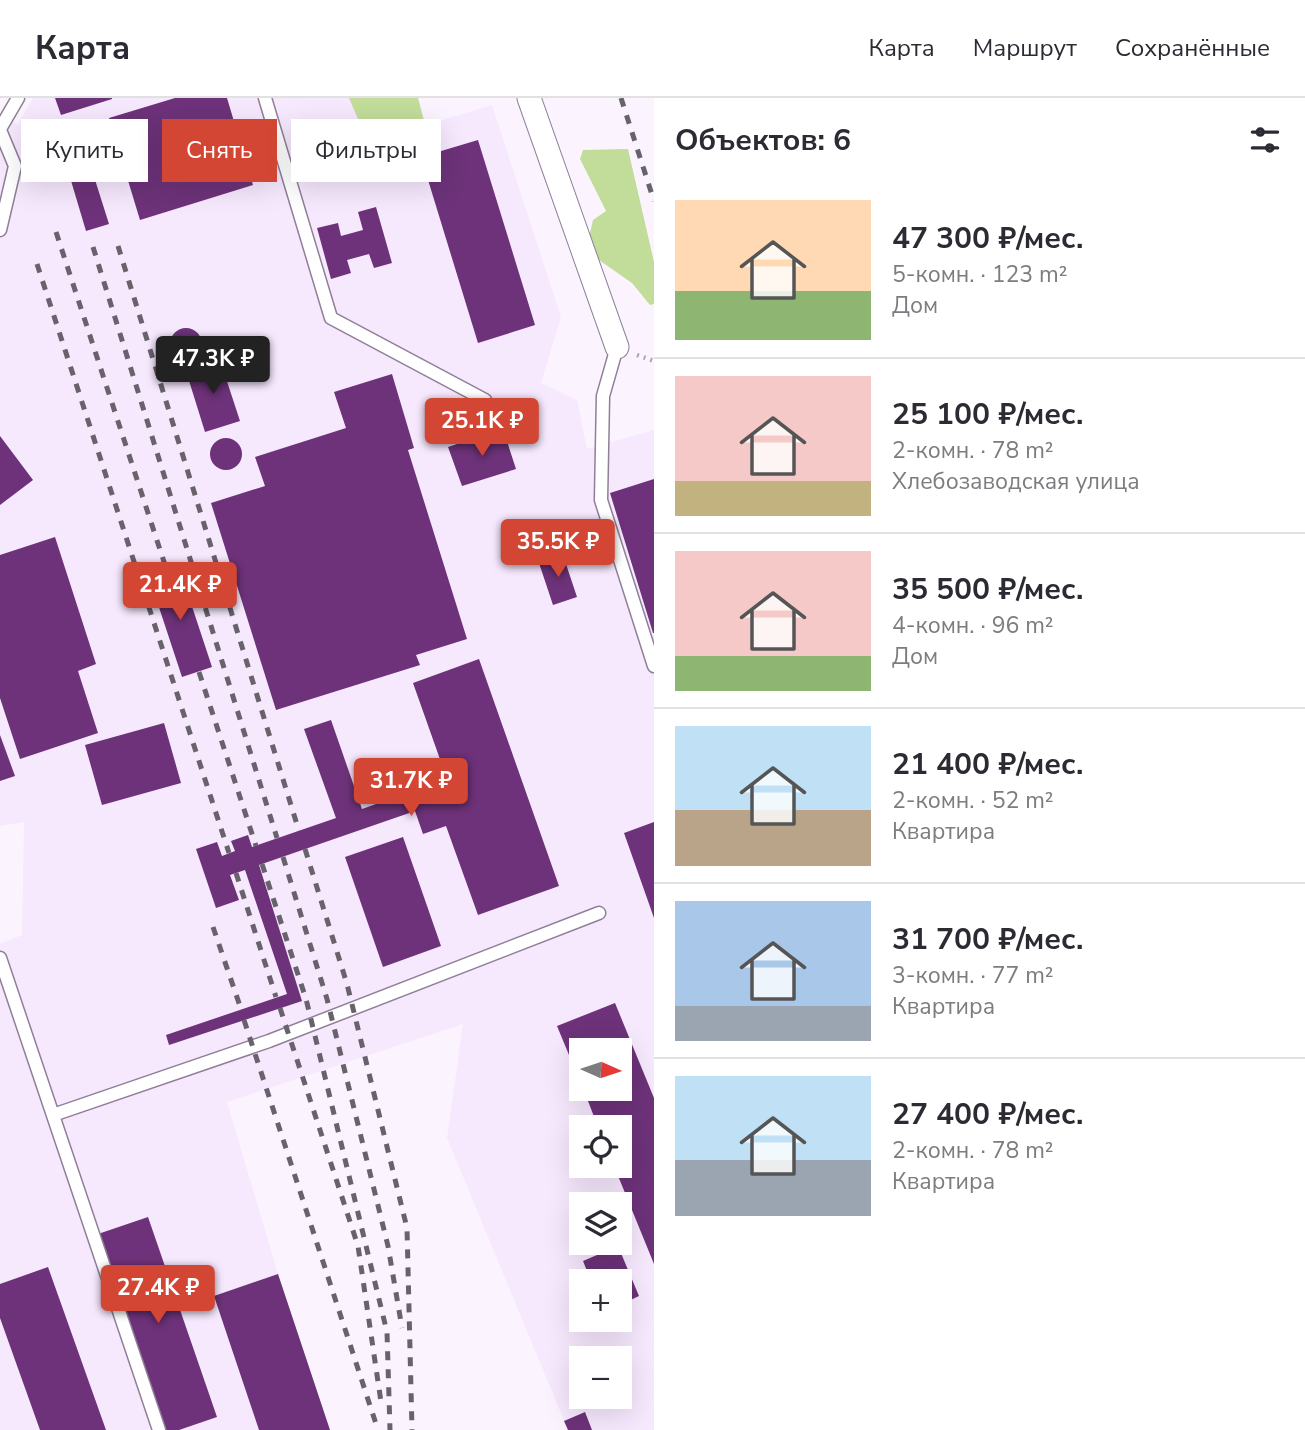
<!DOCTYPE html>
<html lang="ru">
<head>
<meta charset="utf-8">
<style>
	:root { --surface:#fff; --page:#f2f2f3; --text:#2b2b33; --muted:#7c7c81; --line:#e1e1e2; --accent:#d34633 }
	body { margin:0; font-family:"Nunito Sans",sans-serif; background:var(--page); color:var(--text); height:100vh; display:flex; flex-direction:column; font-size:26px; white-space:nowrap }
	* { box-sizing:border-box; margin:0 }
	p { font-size:23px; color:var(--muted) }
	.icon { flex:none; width:38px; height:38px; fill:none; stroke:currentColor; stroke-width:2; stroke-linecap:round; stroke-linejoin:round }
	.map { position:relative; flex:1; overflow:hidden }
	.drawer { display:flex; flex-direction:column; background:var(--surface); width:651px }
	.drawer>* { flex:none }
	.hud { position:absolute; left:21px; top:21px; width:527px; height:63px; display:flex; gap:14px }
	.needle { width:46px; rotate:93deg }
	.buttons { position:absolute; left:569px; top:940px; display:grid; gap:14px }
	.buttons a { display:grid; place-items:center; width:63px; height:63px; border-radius:0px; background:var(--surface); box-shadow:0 7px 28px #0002; font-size:35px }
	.price { position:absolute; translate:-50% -60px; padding:0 16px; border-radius:7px; background:var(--accent); color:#fff; font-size:23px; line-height:46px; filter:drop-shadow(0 2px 4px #0008) }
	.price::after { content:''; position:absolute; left:50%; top:42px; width:21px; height:16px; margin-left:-10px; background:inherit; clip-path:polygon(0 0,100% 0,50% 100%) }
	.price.selected { background:#222; color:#fff }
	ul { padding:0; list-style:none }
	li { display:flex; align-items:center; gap:21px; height:175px; padding:0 21px }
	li+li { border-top:2px solid var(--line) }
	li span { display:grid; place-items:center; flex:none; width:196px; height:140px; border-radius:0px; color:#555 }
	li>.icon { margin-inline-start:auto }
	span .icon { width:84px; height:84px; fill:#fffc; stroke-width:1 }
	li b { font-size:30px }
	h2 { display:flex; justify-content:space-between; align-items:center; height:84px; padding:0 21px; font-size:30px }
	.pill { padding:0 24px; border-radius:0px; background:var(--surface); box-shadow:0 7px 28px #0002; font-size:24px; line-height:63px }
	.pill.selected { background:var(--accent); color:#fff }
	header { display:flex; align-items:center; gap:42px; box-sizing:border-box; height:98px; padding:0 35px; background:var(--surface); border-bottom:2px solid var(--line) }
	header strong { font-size:33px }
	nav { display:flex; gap:38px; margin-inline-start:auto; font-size:24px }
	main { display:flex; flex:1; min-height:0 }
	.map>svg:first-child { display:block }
	.built { fill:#f6e8fd; fill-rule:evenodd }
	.green { fill:#c2dc99 }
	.building { fill:#6d3279 }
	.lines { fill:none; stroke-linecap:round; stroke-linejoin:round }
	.service-casing { stroke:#8f7f98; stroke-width:15 }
	.minor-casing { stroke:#8f7f98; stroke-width:25 }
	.path { stroke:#ada7b1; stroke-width:4.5; stroke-dasharray:2 5; stroke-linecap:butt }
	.service { stroke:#fff; stroke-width:12 }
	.minor { stroke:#fff; stroke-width:23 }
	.rail { stroke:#68626c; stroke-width:5; stroke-dasharray:9 9; stroke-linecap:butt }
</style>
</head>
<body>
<header>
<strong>Карта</strong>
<nav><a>Карта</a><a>Маршрут</a><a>Сохранённые</a></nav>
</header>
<main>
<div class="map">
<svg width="654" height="1332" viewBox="0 0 654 1332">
	<rect width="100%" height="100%" fill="#fbf4ff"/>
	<path class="built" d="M33 0H418L426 27 492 7 561 219 541 285 577 302 587 351 654 332V1332H568L447 1040 463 926 227 1004 278 1176 330 1332H0V846L22 837 24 724 0 728V19L18 26ZM581 952H620V990H581ZM581 1029H620V1068H581ZM581 1106H620V1144H581ZM581 1183H620V1222H581ZM581 1260H620V1298H581Z"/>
	<path class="green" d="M349 0H418L425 27 391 79 374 84 367 76 364 35Z
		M628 51 654 164V206L650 207 632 185 586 153 593 122 606 113 580 61 583 52Z"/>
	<path class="building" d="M55 0H112V1L61 17Z
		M175 0H227L253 87 140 122 109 20Z
		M478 42 535 227 478 245 421 59Z
		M91 69 109 126 86 133 69 76Z
		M376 109 392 165 374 170 369 156 347 162 351 175 331 181 317 130 338 125 341 138 363 132 358 114Z
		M170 246a16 16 0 1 1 32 0a16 16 0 1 1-32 0Z
		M220 262 240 323 205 334 186 273Z
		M392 276 414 350 408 352 467 541 416 557 420 567 276 612 211 405 265 388 255 359 346 330 334 294Z
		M503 331 516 371 462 388 448 349Z
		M0 338 33 382 0 407Z
		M210 356a16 16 0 1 1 32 0a16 16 0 1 1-32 0Z
		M654 381V535H653L610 395Z
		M55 439 96 566 78 573 98 635 20 661 0 600V457Z
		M562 454 577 499 553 507 538 462Z
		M179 469 212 569 182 579 149 479Z
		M479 561 559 788 478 817 446 728 423 736 415 713 259 767 302 903 169 947 166 937 287 896 245 772 230 777 239 802 216 810 196 751 217 744 222 758 235 753 231 743 248 737 252 749 336 720 304 631 331 622 362 711 447 681 413 585Z
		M164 625 181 685 102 707 85 647Z
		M0 637 15 678 0 683Z
		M654 724V820L624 735Z
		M403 739 441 848 383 869 345 759Z
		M615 905 654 1000V1166L614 1068H620V1029H598L583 990H620V952H581V986L557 928Z
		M148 1119 217 1319 179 1332H166L98 1136Z
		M618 1148 639 1198 620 1207V1183H591L583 1163Z
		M48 1169 106 1332H40L0 1220V1186Z
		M278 1176 330 1332H259L214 1198Z
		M585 1314 592 1332H568L564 1323Z"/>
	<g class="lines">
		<defs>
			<path id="service" d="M265 0 331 220 485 302
				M0 31 18 0
				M0 32 15 68 0 132
				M617 249 603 298 601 402 654 568
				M0 860 159 1332
				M53 1017 269 943 599 815"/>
			<path id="minor" d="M529 0 617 249"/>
		</defs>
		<use href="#service" class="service-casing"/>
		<use href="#minor" class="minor-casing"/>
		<path class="path" d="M637 257 654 263"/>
		<use href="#service" class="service"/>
		<use href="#minor" class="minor"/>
		<path class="rail" d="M621 0 654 103
			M56 134 167 473
			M118 148 299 733
			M93 149 277 740
			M37 166 229 755
			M199 574 256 748
			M305 751 347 886 407 1130 412 1332
			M283 759 327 901 388 1148 402 1230
			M262 766 306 901 387 1234 390 1332
			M236 775 276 899
			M213 829 241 911
			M280 910 358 1148 381 1304
			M244 922 378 1332"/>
	</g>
</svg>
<div class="buttons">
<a><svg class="needle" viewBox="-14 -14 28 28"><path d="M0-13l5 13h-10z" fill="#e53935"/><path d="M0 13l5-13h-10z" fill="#7c7c81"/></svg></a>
<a><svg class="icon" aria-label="locate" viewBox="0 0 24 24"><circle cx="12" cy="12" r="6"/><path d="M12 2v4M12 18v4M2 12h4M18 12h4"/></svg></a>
<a><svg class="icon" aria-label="layers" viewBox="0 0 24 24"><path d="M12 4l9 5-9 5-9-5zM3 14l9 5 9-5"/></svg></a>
<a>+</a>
<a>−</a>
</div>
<b class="price selected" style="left:213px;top:298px">47.3K ₽</b>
<b class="price" style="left:482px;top:360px">25.1K ₽</b>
<b class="price" style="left:558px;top:481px">35.5K ₽</b>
<b class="price" style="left:180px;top:524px">21.4K ₽</b>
<b class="price" style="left:411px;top:720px">31.7K ₽</b>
<b class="price" style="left:158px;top:1227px">27.4K ₽</b>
<div class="hud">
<a class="pill">Купить</a>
<a class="pill selected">Снять</a>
<a class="pill">Фильтры</a>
</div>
</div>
<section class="drawer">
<h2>Объектов: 6<svg class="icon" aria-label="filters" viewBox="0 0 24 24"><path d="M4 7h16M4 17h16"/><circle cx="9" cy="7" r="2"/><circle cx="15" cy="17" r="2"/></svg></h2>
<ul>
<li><span style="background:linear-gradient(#ffd9b3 65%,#8fb573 0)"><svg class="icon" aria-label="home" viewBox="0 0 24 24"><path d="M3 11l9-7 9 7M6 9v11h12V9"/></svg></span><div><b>47 300 ₽/мес.</b><p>5-комн. · 123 m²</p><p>Дом</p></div></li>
<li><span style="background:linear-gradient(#f6c9c9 75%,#c2b280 0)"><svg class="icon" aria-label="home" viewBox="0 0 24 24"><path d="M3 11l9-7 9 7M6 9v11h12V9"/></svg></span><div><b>25 100 ₽/мес.</b><p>2-комн. · 78 m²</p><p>Хлебозаводская улица</p></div></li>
<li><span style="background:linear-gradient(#f6c9c9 75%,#8fb573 0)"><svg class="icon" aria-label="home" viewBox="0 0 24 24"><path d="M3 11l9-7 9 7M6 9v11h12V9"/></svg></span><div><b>35 500 ₽/мес.</b><p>4-комн. · 96 m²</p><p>Дом</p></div></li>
<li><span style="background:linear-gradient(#bfe0f5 60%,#b9a48a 0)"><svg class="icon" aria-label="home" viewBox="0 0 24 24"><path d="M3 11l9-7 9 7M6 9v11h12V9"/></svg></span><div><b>21 400 ₽/мес.</b><p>2-комн. · 52 m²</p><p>Квартира</p></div></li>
<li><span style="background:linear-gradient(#a9c7e8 75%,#9aa5b1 0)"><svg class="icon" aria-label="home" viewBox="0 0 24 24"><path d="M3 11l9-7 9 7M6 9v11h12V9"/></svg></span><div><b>31 700 ₽/мес.</b><p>3-комн. · 77 m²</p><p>Квартира</p></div></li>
<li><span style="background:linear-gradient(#bfe0f5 60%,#9aa5b1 0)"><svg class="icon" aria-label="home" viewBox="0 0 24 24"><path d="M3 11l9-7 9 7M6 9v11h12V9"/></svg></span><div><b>27 400 ₽/мес.</b><p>2-комн. · 78 m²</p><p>Квартира</p></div></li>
</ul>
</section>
</main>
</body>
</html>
